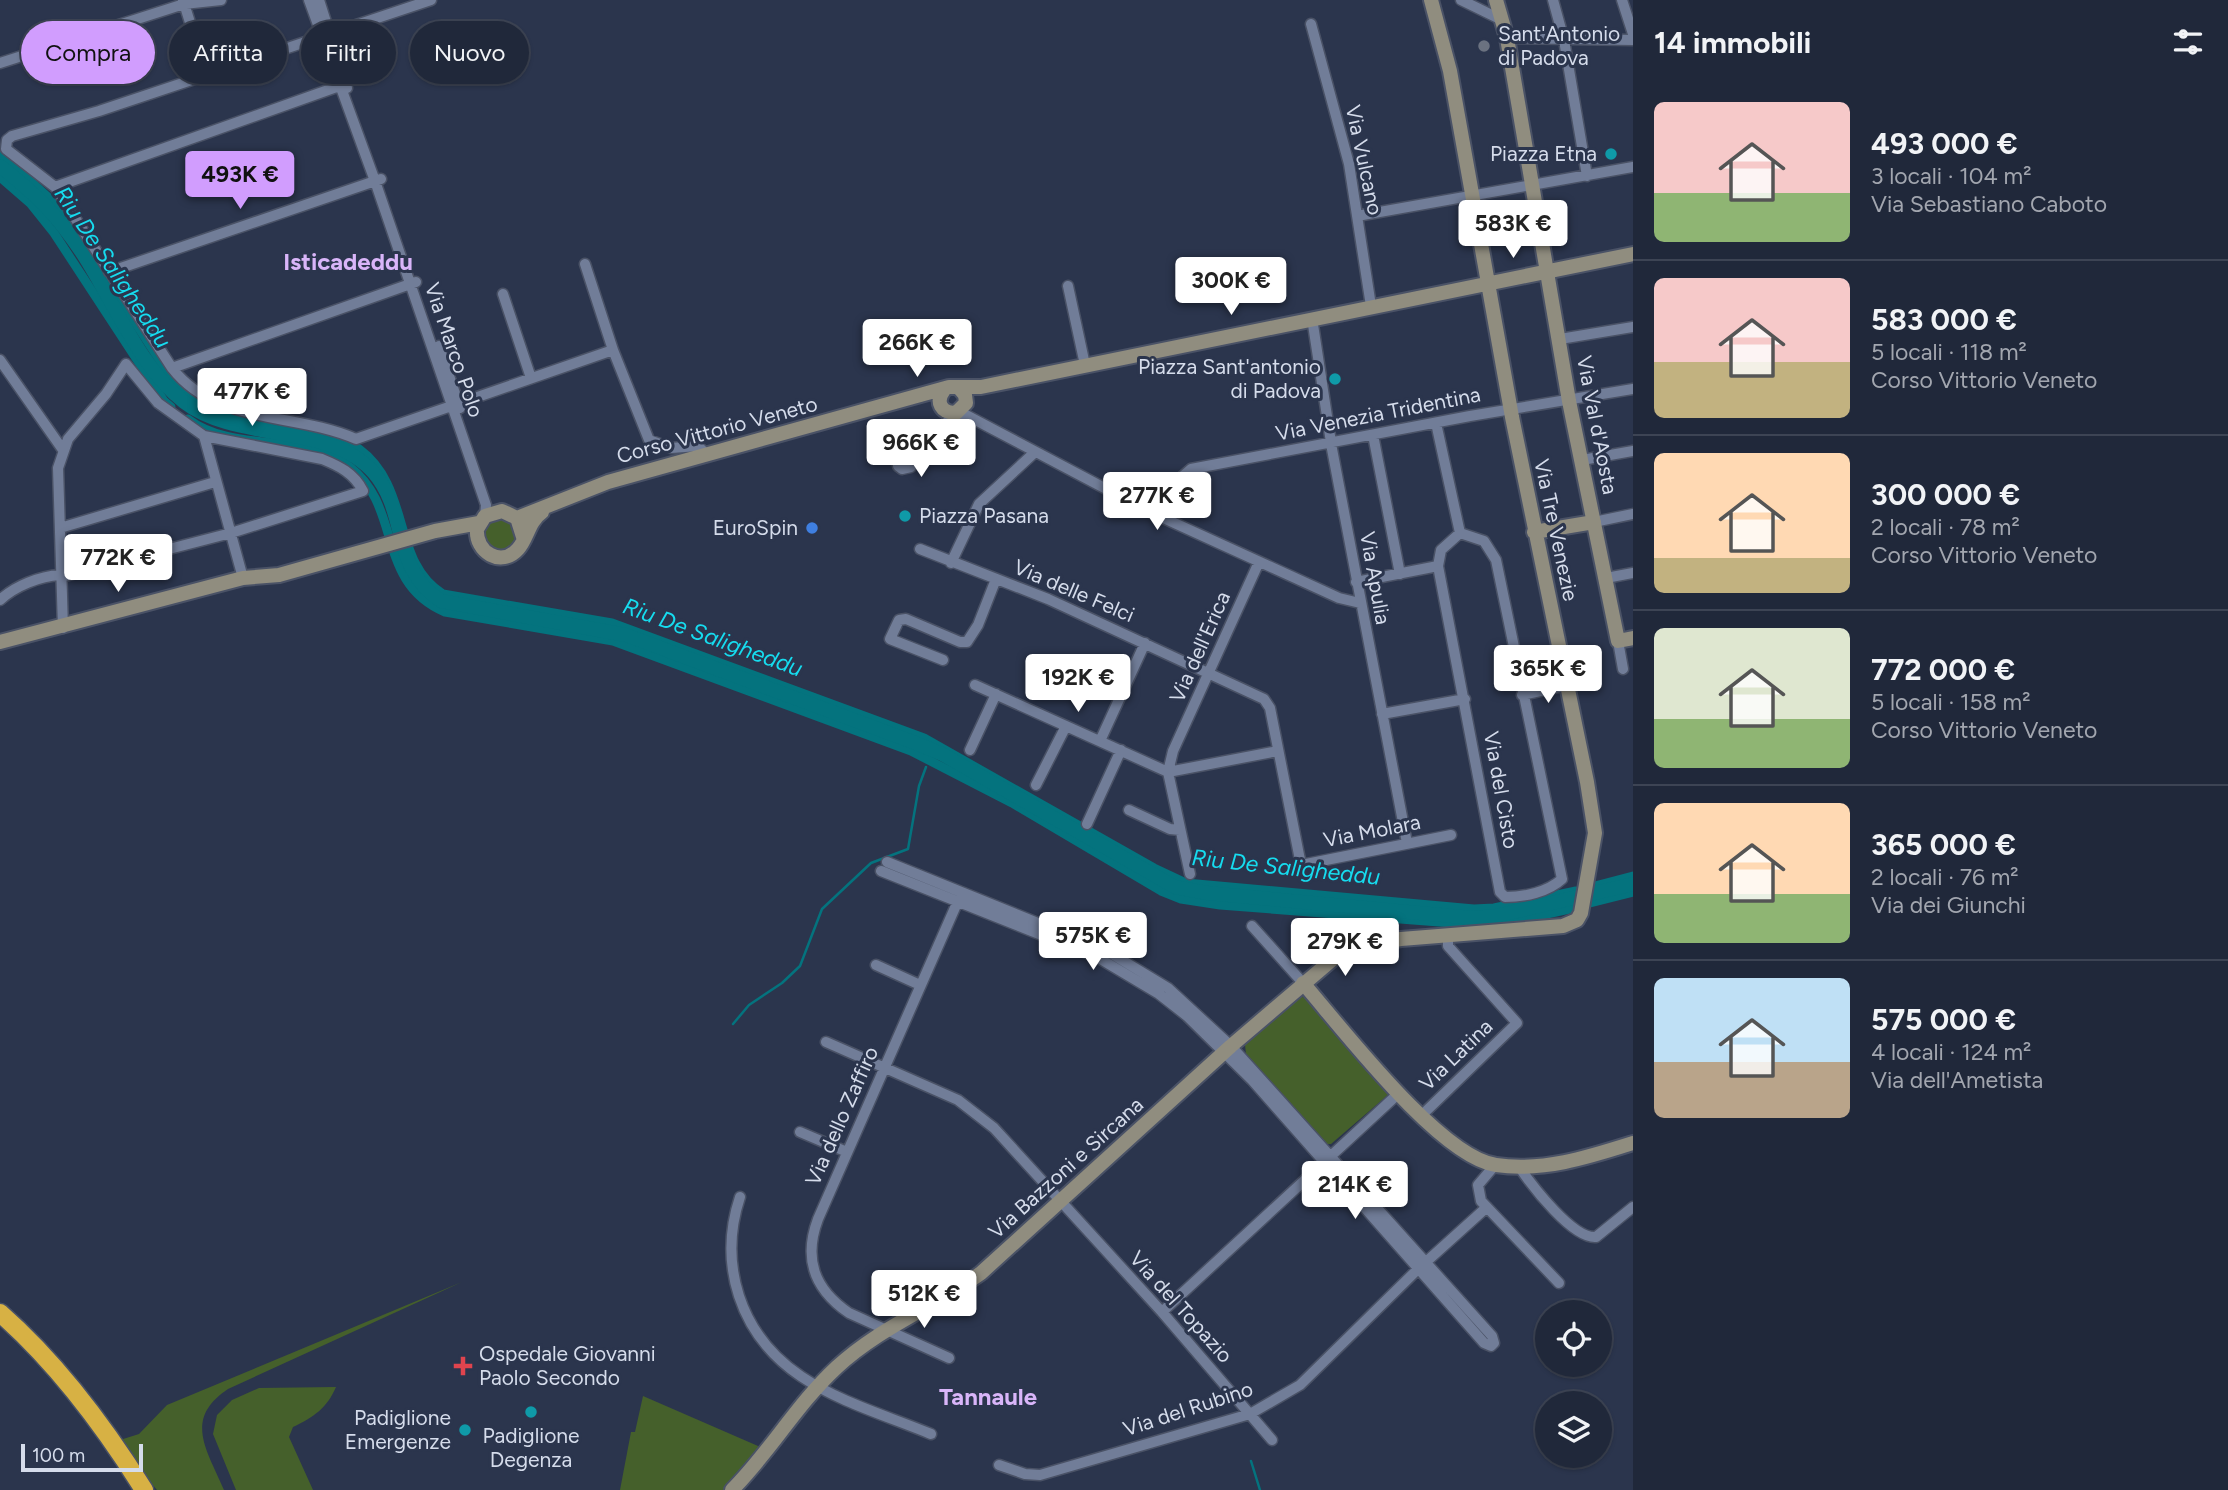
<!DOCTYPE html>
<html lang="it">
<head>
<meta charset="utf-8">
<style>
	:root { --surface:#20283a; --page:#283042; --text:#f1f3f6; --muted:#a2a6af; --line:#3d4454; --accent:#d19dfe }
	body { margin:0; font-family:Figtree,sans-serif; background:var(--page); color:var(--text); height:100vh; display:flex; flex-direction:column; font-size:26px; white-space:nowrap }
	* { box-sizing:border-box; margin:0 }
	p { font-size:23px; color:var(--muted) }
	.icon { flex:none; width:38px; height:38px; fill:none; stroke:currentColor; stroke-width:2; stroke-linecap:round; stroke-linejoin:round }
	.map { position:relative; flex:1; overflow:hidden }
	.panel { display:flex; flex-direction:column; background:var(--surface); width:595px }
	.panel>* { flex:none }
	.top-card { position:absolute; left:21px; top:21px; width:665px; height:63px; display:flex; gap:14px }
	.controls { position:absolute; left:1535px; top:1300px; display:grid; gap:14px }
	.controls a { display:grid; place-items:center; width:77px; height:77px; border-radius:50%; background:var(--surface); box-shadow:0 2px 5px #0004,0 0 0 2px var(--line); font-size:35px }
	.scale { position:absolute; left:21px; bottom:18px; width:122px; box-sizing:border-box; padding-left:7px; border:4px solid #d5dceb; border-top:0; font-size:19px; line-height:24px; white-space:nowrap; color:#d5dceb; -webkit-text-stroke:5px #2b354d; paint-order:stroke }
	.price { position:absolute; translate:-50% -60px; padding:0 16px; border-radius:7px; background:#fff; color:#222; font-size:23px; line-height:46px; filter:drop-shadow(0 2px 4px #0008) }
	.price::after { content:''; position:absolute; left:50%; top:42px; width:21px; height:16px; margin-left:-10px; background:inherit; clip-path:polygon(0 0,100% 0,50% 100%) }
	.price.selected { background:var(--accent); color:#111 }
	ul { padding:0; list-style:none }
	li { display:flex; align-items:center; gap:21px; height:175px; padding:0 21px }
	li+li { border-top:2px solid var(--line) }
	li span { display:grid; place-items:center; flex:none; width:196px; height:140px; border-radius:10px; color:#555 }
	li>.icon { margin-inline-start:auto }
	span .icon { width:84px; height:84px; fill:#fffc; stroke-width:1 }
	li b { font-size:30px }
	h2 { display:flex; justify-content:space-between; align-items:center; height:84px; padding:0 21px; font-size:30px }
	.pill { padding:0 24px; border-radius:32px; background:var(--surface); box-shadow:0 2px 5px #0004,0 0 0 2px var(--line); font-size:24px; line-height:63px }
	.pill.selected { background:var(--accent); color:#111 }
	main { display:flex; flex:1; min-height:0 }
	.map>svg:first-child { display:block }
	.green { fill:#45602b }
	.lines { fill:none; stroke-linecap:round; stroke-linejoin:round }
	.stream { stroke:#04737e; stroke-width:2.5 }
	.canal { stroke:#04737e; stroke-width:9 }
	.river { stroke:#04737e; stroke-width:14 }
	.street-casing { stroke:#4a5266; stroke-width:13 }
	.secondary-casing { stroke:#4a5266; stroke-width:18 }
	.highway-casing { stroke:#4a5266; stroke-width:21 }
	.street { stroke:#717d98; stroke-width:10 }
	.secondary { stroke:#908d7f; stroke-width:14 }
	.highway { stroke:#d7b144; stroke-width:18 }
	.worship-dot { fill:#6b7280; stroke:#2b354d; stroke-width:2.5 }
	.culture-dot { fill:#0f9aa8; stroke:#2b354d; stroke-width:2.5 }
	.shop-dot { fill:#3f7fe0; stroke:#2b354d; stroke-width:2.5 }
	.health-dot { fill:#e0444e; stroke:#2b354d; stroke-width:2.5 }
	.labels { text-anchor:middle; stroke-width:6; stroke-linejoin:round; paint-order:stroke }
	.poi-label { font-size:21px; fill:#d5dceb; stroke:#2b354d; text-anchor:end }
	.street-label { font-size:21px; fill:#d5dceb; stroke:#2b354d }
	.water-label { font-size:23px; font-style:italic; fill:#16dcef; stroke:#2b354d }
	.quarter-label { font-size:24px; font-weight:bold; fill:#d9b5f9; stroke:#2b354d }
</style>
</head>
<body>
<main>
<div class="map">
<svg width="1633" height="1490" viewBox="0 0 1633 1490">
	<rect width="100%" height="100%" fill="#2b354d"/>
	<path class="green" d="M483 534a17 17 0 1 1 34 0a17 17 0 1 1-34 0Z
		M1300 996 1308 999 1389 1089 1388 1095 1331 1144H1327L1246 1054 1245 1045Z
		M462 1282 228 1389C183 1419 207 1450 224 1490H157L128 1456 120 1440 139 1434 167 1405Z
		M336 1387C327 1408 314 1417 293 1427L289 1437 313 1490H236L213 1434 217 1415 232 1400 259 1388Z
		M643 1396 758 1446V1449L725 1490H620L631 1432H635Z"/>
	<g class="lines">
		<path class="stream" d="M937 756 942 754
			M733 1024 749 1005 782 983 800 966 822 909 871 863 908 849 919 786 926 767
			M1251 1461 1260 1490"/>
		<path class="canal" d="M0 153 61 209 172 379C229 441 303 408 359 449 412 488 391 562 443 594L612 623 924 738 1154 868 1186 883 1474 909 1494 908 1576 891 1574 908 1502 924 1478 925 1220 905 1181 899 1161 891 1012 803 911 751 613 641 445 612C375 582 403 508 350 467 305 431 234 454 188 419
			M0 177 30 203 54 233 164 401 171 407
			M1633 876 1591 887 1590 903 1633 892"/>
		<path class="river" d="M0 166C36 194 57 215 83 254 113 300 140 368 184 402 237 443 330 422 374 473 409 514 390 567 441 601L626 635 913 742 942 754 1175 887 1207 893 1473 918 1496 916 1633 884"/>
		<defs>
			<path id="street" d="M183 0 206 74
				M309 0 375 181 486 505 485 516
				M319 0 347 88
				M431 0 99 111 12 136 7 140 6 149 55 187 172 368C216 425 294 412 356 439L613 350
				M1461 0 1502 20
				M1553 0 1564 40 1587 176
				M1622 0 1633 34
				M1311 24 1349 164 1371 306
				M1507 38 1633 40
				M0 63 184 4 221 0
				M55 187 345 84
				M1357 216 1633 167
				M585 264 613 350 649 440 671 448 698 446 706 454
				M109 272 381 179
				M1068 286 1085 365
				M503 294 531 378
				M1312 318 1332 449 1407 843
				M1560 339 1633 327
				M439 346 460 408
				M0 360 63 450
				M172 368 416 282
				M1436 423 1460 533
				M1373 435 1400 574
				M204 436 243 578
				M929 438 898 453V466L902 469 911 467 921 448 956 413 966 415 1148 511 1339 598 1360 603
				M1582 460 1633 451
				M1148 511 1155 500 1191 469 1470 416 1633 389
				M1594 522 1633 514
				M60 528 215 482
				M1460 533 1484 541 1496 560 1562 879C1548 892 1525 897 1505 897L1500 892 1438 566 1441 550Z
				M920 549 1048 599 1264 699 1270 708 1301 865 1451 835
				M951 563 979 504 1034 453
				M61 577 231 533 363 491C354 473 339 466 322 459L204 436 158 403 126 364 106 394 68 439 58 468 63 628
				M1606 578 1633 573
				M1356 582 1438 566
				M0 600C15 586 40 576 60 575
				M1618 641 1623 669
				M943 660 890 639 899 620 906 619 960 642H967L978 625 996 579
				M975 685 1168 772
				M1522 695 1568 685
				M1382 714 1465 699
				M1100 741 1145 643
				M970 750 996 694
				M1168 772 1278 751
				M1036 785 1066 726
				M1129 810 1170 829 1180 830
				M1087 824 1121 750
				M881 871 1097 957 1159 994 1187 1016 1252 1080 1484 1343 1491 1346 1494 1343 1492 1336 1231 1046 1168 988 1107 951 887 862
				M1190 874 1168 772 1173 751 1259 562
				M1252 926 1303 983
				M876 965 920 985
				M826 1042 958 1100 994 1128 1162 1312 1272 1440
				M1422 1115 1517 1023 1448 946V935
				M800 1132 847 1152
				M1495 1165 1478 1185 1481 1201 1559 1283
				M1520 1168C1533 1187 1573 1239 1596 1237L1633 1207
				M740 1197C729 1230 728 1262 739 1296 768 1384 853 1402 931 1434
				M1162 1312 1399 1093
				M949 1358 849 1313C814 1289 803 1259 818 1219L961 894
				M999 1465 1025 1474 1040 1475 1250 1414 1300 1385 1416 1271 1487 1207"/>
			<path id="secondary" d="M1496 0 1507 38 1569 401 1618 641 1633 638
				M944 390C935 402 941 413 956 413L966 403 965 395 959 388
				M517 518 608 482 949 387H981L1633 254
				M1534 532 1594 522
				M523 537 517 518 502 511 485 516 477 529C475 552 501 568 518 549 528 538 528 522 542 512
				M0 642 243 578 279 575 435 531 479 523
				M1303 983C1342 1028 1440 1157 1496 1165 1543 1172 1589 1157 1633 1143
				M732 1490C770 1452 797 1404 837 1367 880 1327 934 1307 981 1273L1231 1046 1333 959 1369 944 1401 939 1563 926 1577 920 1581 913 1595 833 1587 782 1512 417 1450 71 1431 0"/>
			<path id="highway" d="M0 1313C57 1363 104 1426 144 1490"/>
		</defs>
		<use href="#street" class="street-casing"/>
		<use href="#secondary" class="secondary-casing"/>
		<use href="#highway" class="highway-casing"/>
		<use href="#street" class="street"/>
		<use href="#secondary" class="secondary"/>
		<use href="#highway" class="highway"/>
	</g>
	<circle class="worship-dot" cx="1484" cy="46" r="7"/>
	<g class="culture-dot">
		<circle cx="1611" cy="154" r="7"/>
		<circle cx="1335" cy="379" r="7"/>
		<circle cx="905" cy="516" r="7"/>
		<circle cx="531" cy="1412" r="7"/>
		<circle cx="465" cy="1430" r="7"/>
	</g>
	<circle class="shop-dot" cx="812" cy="528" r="7"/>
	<path class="health-dot" d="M459.5 1355.5h7v7h7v7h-7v7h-7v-7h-7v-7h7z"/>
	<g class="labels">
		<g class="poi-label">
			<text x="1498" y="41" text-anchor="start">Sant'Antonio<tspan x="1498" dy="24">di Padova</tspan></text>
			<text x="1597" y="161">Piazza Etna</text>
			<text x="1321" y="374">Piazza Sant'antonio<tspan x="1321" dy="24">di Padova</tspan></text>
			<text x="919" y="523" text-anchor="start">Piazza Pasana</text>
			<text x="798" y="535">EuroSpin</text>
			<text x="479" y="1361" text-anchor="start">Ospedale Giovanni<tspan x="479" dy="24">Paolo Secondo</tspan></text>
			<text x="451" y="1425">Padiglione<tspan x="451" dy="24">Emergenze</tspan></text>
			<text x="531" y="1443" text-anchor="middle">Padiglione<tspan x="531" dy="24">Degenza</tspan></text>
		</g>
		<g class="street-label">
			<text transform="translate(1364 160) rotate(78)" y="7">Via Vulcano</text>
			<text transform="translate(454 350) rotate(71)" y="7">Via Marco Polo</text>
			<text transform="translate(1378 414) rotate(-11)" y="7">Via Venezia Tridentina</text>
			<text transform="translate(1597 425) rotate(79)" y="7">Via Val d'Aosta</text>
			<text transform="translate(717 430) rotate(-15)" y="7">Corso Vittorio Veneto</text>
			<text transform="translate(1556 530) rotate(78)" y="7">Via Tre Venezie</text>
			<text transform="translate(1375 578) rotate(80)" y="7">Via Apulia</text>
			<text transform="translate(1074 591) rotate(23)" y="7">Via delle Felci</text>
			<text transform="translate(1200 647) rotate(-66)" y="7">Via dell'Erica</text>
			<text transform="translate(1501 790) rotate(80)" y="7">Via del Cisto</text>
			<text transform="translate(1372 831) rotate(-11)" y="7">Via Molara</text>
			<text transform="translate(1456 1055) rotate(-44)" y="7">Via Latina</text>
			<text transform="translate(842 1116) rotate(-66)" y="7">Via dello Zaffiro</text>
			<text transform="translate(1066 1168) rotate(-42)" y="7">Via Bazzoni e Sircana</text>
			<text transform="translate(1181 1307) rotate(48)" y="7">Via del Topazio</text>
			<text transform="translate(1188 1409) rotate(-18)" y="7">Via del Rubino</text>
		</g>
		<g class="water-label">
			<text transform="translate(113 267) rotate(56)" y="8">Riu De Saligheddu</text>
			<text transform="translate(713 637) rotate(20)" y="8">Riu De Saligheddu</text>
			<text transform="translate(1286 867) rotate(6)" y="8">Riu De Saligheddu</text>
		</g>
		<g class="quarter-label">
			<text x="348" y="270">Isticadeddu</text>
			<text x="988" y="1405">Tannaule</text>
		</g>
	</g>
</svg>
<div class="controls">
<a><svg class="icon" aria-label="locate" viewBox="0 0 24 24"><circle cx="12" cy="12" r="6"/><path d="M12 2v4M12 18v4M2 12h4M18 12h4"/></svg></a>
<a><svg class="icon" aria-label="layers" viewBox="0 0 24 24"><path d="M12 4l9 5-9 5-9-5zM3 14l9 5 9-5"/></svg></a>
</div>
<div class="scale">100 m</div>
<b class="price selected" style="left:240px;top:211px">493K €</b>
<b class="price" style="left:1513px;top:260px">583K €</b>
<b class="price" style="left:1231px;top:317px">300K €</b>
<b class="price" style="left:917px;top:379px">266K €</b>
<b class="price" style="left:252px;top:428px">477K €</b>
<b class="price" style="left:921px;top:479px">966K €</b>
<b class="price" style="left:1157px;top:532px">277K €</b>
<b class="price" style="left:118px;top:594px">772K €</b>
<b class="price" style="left:1548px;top:705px">365K €</b>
<b class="price" style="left:1078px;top:714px">192K €</b>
<b class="price" style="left:1093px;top:972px">575K €</b>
<b class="price" style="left:1345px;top:978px">279K €</b>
<b class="price" style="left:1355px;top:1221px">214K €</b>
<b class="price" style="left:924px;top:1330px">512K €</b>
<div class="top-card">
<a class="pill selected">Compra</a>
<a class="pill">Affitta</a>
<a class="pill">Filtri</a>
<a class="pill">Nuovo</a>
</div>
</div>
<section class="panel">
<h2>14 immobili<svg class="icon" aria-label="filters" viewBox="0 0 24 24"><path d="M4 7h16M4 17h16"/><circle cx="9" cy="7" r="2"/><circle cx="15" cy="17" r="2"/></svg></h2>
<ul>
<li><span style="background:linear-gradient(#f6c9c9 65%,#8fb573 0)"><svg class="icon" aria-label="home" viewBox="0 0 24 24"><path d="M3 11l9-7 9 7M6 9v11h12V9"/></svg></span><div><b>493 000 €</b><p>3 locali · 104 m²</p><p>Via Sebastiano Caboto</p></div></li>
<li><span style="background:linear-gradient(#f6c9c9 60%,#c2b280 0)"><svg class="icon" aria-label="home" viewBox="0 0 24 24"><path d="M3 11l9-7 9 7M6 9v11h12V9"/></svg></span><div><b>583 000 €</b><p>5 locali · 118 m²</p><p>Corso Vittorio Veneto</p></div></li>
<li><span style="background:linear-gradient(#ffd9b3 75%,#c2b280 0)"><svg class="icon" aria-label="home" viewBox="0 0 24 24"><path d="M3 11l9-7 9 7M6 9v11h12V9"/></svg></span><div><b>300 000 €</b><p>2 locali · 78 m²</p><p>Corso Vittorio Veneto</p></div></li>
<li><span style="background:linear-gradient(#dfe7d0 65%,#8fb573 0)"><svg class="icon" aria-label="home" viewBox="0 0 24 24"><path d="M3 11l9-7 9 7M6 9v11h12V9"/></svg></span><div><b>772 000 €</b><p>5 locali · 158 m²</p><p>Corso Vittorio Veneto</p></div></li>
<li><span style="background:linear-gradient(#ffd9b3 65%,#8fb573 0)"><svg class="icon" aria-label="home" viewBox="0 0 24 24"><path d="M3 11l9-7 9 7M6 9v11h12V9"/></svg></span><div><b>365 000 €</b><p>2 locali · 76 m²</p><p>Via dei Giunchi</p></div></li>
<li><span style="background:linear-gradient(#bfe0f5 60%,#b9a48a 0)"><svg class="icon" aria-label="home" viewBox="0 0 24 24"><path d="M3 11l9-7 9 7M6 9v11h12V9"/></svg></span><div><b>575 000 €</b><p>4 locali · 124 m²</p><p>Via dell'Ametista</p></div></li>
</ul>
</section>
</main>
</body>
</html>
